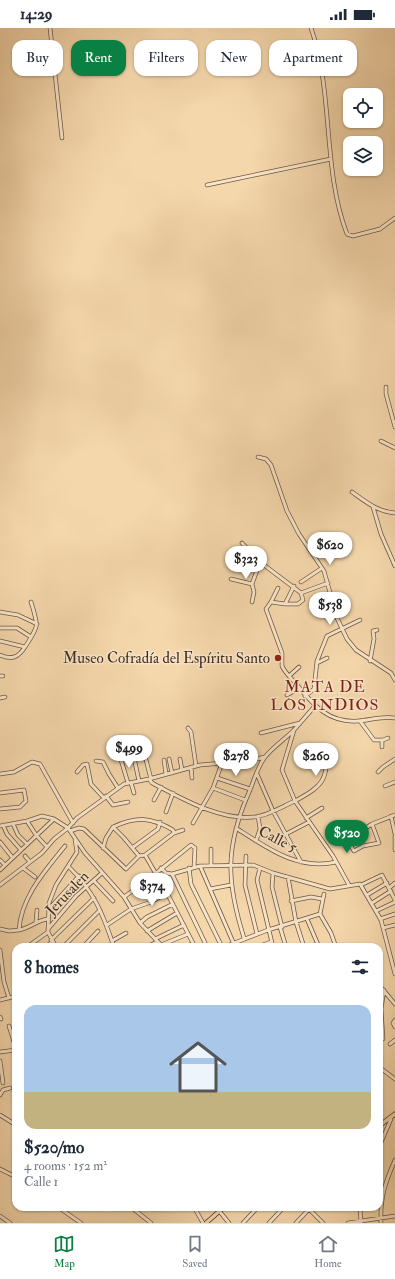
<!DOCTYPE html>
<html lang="en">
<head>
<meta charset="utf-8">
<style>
	:root { --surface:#fff; --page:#f6f6f7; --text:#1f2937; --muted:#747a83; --line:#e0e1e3; --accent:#0b8043 }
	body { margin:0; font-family:"IM FELL Double Pica",serif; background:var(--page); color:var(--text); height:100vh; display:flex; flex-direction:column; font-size:15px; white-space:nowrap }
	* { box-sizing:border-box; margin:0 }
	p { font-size:13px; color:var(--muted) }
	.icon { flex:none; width:22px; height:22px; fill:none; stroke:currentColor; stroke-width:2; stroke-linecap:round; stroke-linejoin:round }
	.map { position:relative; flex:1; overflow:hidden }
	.sheet { position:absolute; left:12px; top:915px; width:371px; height:268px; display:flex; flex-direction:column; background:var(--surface); border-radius:12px; box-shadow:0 1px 3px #0004 }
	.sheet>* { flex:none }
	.hud { position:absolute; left:12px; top:12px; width:371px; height:36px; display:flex; gap:8px }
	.controls { position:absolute; left:343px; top:60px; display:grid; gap:8px }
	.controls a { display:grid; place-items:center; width:40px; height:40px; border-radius:8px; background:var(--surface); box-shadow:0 1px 3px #0004; font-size:20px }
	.price { position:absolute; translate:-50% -34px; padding:0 9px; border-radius:14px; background:#fff; color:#222; font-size:13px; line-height:26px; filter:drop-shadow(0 1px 2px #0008) }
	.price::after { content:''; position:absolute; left:50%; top:24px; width:12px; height:9px; margin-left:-6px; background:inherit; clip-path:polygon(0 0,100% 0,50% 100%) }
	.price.active { background:var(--accent); color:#fff }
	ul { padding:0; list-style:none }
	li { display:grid; align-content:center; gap:8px; height:212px; padding:0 12px }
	li span { display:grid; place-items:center; height:124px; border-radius:12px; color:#555 }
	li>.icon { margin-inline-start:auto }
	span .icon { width:72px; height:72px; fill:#fffc; stroke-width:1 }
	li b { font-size:17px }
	h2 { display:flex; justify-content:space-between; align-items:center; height:48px; padding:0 12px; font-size:17px }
	.tag { padding:0 14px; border-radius:12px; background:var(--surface); box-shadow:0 1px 3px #0004; font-size:14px; line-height:36px }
	.tag.active { background:var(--accent); color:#fff }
	.status { display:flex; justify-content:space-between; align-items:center; height:28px; padding:0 20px; background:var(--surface); direction:ltr }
	.status svg { height:11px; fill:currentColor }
	.menu { display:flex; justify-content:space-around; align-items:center; height:56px; border-top:1px solid var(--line); background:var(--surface); font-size:11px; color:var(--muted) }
	.menu a { display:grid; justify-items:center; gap:2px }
	.menu .active { color:var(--accent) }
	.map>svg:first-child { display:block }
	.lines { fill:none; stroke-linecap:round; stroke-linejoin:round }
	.minor-casing { stroke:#705843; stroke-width:4.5 }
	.major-casing { stroke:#432d20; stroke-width:5 }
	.minor { stroke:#f8e5c9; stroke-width:3 }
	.major { stroke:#f5d7ac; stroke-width:3.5 }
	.poi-dot { fill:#8f2418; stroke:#f8e5c9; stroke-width:1.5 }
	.labels { text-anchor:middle; stroke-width:3; stroke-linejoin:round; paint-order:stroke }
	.poi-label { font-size:15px; fill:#432d20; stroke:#f8e5c9; text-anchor:end }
	.street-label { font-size:15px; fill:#432d20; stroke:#f8e5c9 }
	.neighbourhood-label { font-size:16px; letter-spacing:1px; fill:#7a1f14; stroke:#f8e5c9 }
</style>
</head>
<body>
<div class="status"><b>14:29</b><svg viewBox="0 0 49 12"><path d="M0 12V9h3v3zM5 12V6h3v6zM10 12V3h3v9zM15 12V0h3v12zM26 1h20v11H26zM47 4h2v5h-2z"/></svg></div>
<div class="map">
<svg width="395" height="1195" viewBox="0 0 395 1195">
	<rect width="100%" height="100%" fill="#f5d7ac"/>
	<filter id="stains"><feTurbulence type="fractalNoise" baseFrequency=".005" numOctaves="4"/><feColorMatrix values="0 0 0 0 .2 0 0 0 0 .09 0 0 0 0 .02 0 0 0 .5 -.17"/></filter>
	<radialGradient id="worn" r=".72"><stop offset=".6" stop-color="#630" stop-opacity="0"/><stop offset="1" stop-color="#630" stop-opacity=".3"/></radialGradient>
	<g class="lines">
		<defs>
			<path id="minor" d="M50 0 62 110
				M311 0C334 65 322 141 347 206L353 208 380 201 395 190
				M207 157 331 131
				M386 359V366L395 399
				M381 413 395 420
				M258 429 266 431 271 437 287 483 299 506 324 543 337 590 347 611 356 622 391 645 395 652
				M352 464C366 474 378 484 395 485
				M373 479 381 506 395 538
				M242 515 260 534 301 565 328 555
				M231 551 252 556
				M301 554 322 540
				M294 558 285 576H298L303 572 301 565
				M278 560 271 574 285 576
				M252 574 254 564 252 556 260 534
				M271 574 266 581 282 625V638C285 645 292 651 297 657 314 678 329 695 358 693 371 692 382 688 395 690
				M0 584 18 587 37 596
				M0 600H17L31 609
				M0 613 25 619C39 597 39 600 31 574
				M0 627C11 632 18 630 25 619
				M370 633 374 611 373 603 377 602
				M317 635 327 630
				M0 648H3
				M289 648 299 639
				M287 667 299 660
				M305 668 314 661 317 633 327 608 360 592
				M0 670 5 669
				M314 679 294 702 282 742 295 773 333 828 349 857
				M360 693 374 712H383L388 710
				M188 700 191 704 196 738
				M261 705 300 695
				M382 719V712
				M118 722 128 755
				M144 724 151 751
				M133 725 139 753
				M169 731 172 745
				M180 731 182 742
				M164 732 166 746
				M96 733 103 734 109 746 118 760
				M191 739 192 750
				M77 744 83 737 87 736 91 756 104 770
				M378 744 383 739 395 731
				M0 746 14 744 32 734 40 736 73 795
				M257 746 273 783 301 834
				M217 750 250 761
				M149 751 152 755C181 770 220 793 254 789 268 788 283 778 295 773
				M131 755 134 765
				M385 758 395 754
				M213 760 245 772
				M0 765 24 762 26 773 20 779 0 781
				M106 768 113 777 128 774
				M154 772 161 759
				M295 773C324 757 327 753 327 720
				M166 784 173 765
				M391 788 395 806
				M306 790 322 780
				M27 793 36 807 47 819
				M193 795 213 760 222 735
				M13 796 18 807 27 816
				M372 796 379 815 363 818 354 823 347 812 372 796 395 787
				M3 797 7 806 21 822
				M0 798 27 793 42 788 54 791 68 800 85 825 124 869 140 895 163 919
				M113 799C136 788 151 789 173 802L174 805
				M236 800C267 820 298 843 336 834
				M339 800 347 812
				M70 803 79 800 84 801 126 841 139 828 145 827 174 805 183 802
				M286 806 309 794
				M395 808V822
				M256 813 260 801 258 788
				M0 814 12 829
				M103 820 106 810 113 799 124 810 139 828
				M132 820 158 801 160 794
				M211 821V838
				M145 827 167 865 195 919
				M25 828 30 834
				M246 828 245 857 257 906
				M0 832 5 837
				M68 838C94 863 103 886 114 919
				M200 838 233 914
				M23 840 35 849
				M161 840 166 845 172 846 200 838 253 837 273 845 330 861 360 856 381 892 395 946
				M189 840 191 856 222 919
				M260 840 257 852 273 919
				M0 842 54 791
				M273 845 272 859 282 899
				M172 846 207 919
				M288 849 296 894 304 919
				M146 851 155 846 191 817 195 820 194 839
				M94 853 113 873
				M0 857 42 825 54 811 68 800 77 790 124 756 149 751 200 737 246 733 265 729
				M361 857 382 847 395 872
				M389 860 395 855
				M210 861 231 857
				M324 866 320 886 331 905 336 919
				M367 867 387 855
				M124 869 138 859 160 853
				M291 873 311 869 322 871
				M372 875 391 863
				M49 881 79 848
				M376 883 395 874
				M47 891C36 893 30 900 19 902 21 869 45 843 65 818
				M307 891 319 919
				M380 891 395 886
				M36 894 37 882
				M140 895 147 889 173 876
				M107 897 131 881 151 874 167 865
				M280 899 286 919
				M383 900 395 897
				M0 901 9 903 19 902
				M48 901 76 868 102 845
				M147 903 177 885
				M244 910C226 853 225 818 250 762 254 752 258 738 265 729 273 719 285 711 294 702
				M155 911 184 897
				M51 912 94 870
				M112 913 126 905
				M161 917 188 906
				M27 919 48 904
				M46 919 52 914
				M56 919 48 904 49 875 56 857 77 824 75 812
				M63 919 100 882
				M83 919 98 903
				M146 919 157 914
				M184 919 193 916
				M224 919 268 902 320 886
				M257 919 271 914
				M0 922 4 954 9 970
				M379 957 395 976
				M0 972 16 968
				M0 989 1 991
				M395 992 393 995 395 999
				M9 998 16 1020
				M383 1011 381 981 384 962
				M390 1016 395 1012
				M0 1024 16 1022
				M0 1033 3 1055
				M379 1039 395 1051
				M0 1067 3 1062 10 1060
				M0 1087 16 1097
				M379 1119 391 1091
				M0 1141 16 1149
				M58 1179 81 1195
				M131 1179 151 1195
				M194 1179 203 1195
				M307 1179 323 1195
				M360 1179 361 1195
				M220 1184 229 1195
				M0 1188 10 1195
				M243 1195 258 1179
				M269 1195 284 1179
				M296 1195 309 1181 321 1179
				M348 1195 395 1188
				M381 1195C380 1169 385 1155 395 1132"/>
			<path id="major" d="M379 1098 395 1086
				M206 1195 224 1179"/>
		</defs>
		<use href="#minor" class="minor-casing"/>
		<use href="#major" class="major-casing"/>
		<use href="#minor" class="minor"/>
		<use href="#major" class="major"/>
	</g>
	<circle class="poi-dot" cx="278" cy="630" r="4"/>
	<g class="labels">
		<g class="poi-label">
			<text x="270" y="635">Museo Cofradía del Espíritu Santo</text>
		</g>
		<g class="street-label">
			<text transform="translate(278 811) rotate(27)" y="5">Calle 5</text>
			<text transform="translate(67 865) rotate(-46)" y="5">Jerusalen</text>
		</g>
		<g class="neighbourhood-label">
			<text x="325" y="664">MATA DE<tspan x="325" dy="18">LOS INDIOS</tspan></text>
		</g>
	</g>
	<rect width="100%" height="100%" filter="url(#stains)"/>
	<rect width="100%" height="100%" fill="url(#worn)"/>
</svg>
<div class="controls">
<a><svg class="icon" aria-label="locate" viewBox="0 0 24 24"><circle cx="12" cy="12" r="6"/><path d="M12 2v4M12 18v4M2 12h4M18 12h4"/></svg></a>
<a><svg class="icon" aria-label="layers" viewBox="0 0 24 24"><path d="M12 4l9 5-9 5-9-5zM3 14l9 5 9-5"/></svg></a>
</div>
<b class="price" style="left:330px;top:538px">$620</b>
<b class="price" style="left:246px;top:552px">$323</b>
<b class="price" style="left:330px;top:598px">$538</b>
<b class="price" style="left:129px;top:741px">$499</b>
<b class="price" style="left:236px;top:749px">$278</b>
<b class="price" style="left:316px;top:749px">$260</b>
<b class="price active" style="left:347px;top:826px">$520</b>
<b class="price" style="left:152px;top:879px">$374</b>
<div class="hud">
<a class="tag">Buy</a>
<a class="tag active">Rent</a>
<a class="tag">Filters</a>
<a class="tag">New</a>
<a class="tag">Apartment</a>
</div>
<section class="sheet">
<h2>8 homes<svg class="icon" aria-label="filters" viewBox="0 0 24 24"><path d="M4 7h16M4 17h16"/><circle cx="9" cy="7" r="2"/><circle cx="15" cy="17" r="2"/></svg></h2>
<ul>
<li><span style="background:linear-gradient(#a9c7e8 70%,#c2b280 0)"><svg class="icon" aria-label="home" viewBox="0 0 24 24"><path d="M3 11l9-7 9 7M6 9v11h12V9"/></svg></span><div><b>$520/mo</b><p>4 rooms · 152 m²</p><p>Calle 1</p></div></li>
</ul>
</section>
</div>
<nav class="menu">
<a class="active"><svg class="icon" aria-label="map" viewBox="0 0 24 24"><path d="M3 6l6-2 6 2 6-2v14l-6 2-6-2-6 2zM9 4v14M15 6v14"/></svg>Map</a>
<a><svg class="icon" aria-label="saved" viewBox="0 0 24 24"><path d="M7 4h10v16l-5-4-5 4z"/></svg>Saved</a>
<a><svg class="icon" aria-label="home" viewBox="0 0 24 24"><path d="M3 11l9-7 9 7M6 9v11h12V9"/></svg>Home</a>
</nav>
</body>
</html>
